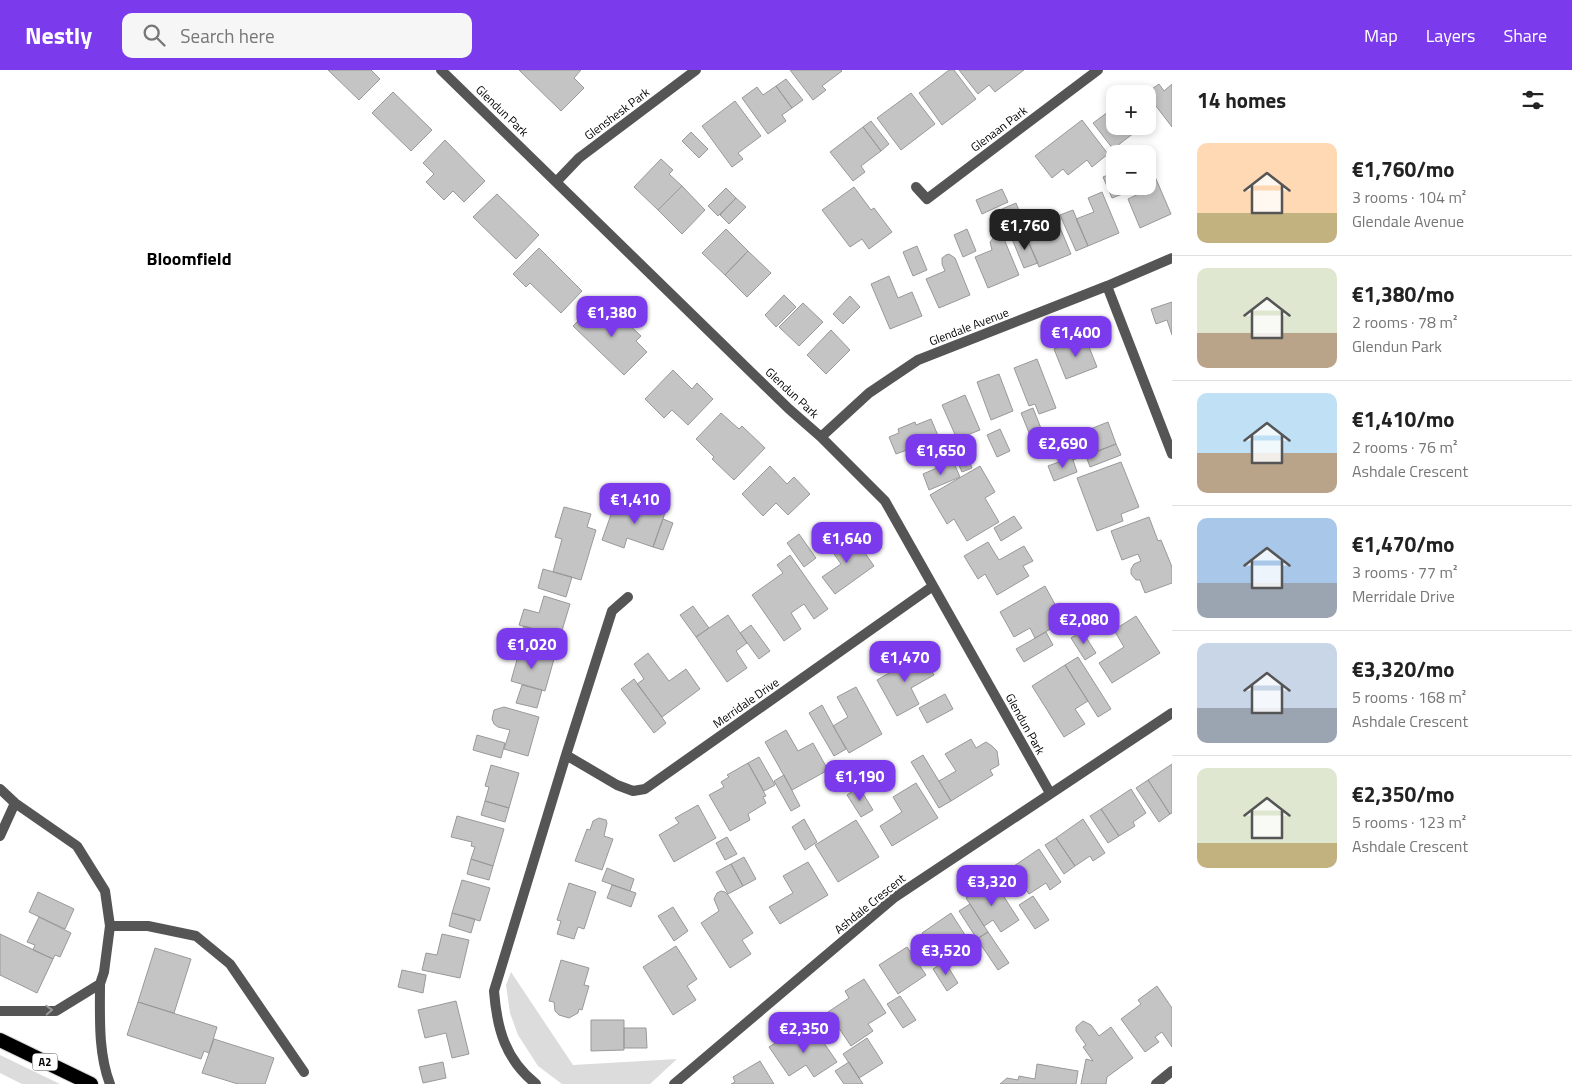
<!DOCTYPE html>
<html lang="en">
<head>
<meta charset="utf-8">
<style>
	:root { --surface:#fff; --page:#f6f6f6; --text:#222; --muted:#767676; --line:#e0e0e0; --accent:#7c3aed }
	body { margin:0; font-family:"Titillium Web",sans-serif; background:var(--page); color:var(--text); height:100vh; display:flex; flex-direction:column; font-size:19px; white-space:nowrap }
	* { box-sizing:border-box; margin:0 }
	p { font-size:16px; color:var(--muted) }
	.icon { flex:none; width:28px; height:28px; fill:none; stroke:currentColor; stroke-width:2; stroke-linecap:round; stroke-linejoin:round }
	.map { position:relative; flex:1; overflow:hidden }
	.details { display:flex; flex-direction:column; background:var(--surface); width:400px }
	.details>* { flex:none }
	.fabs { position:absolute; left:1106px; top:15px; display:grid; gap:10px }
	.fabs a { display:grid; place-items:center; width:50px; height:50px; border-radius:10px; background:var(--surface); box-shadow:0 2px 8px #0003; font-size:25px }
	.price { position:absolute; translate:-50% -42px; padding:0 11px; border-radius:10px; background:var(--accent); color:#fff; font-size:16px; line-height:32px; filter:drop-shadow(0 1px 2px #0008) }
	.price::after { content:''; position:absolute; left:50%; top:30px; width:15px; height:11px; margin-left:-8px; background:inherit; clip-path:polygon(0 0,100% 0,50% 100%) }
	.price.selected { background:#222; color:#fff }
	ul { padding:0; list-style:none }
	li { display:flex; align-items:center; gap:15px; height:125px; padding:0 25px }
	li+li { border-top:1px solid var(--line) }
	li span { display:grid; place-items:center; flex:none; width:140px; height:100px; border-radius:10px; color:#555 }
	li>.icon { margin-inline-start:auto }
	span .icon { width:60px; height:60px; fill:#fffc; stroke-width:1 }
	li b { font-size:21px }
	h2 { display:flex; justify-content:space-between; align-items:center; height:60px; padding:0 25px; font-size:21px }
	header { display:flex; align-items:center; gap:30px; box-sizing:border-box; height:70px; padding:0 25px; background:var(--accent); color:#fff }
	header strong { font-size:24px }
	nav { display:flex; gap:28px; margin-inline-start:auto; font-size:18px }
	.search { width:350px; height:45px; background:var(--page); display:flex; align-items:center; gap:12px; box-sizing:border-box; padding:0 18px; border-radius:10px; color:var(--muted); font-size:19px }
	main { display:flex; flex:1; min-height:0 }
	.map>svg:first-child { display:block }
	.green { fill:#dcdcdc }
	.building { fill:#c4c4c4; stroke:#999 }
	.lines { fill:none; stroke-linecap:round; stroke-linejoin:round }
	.trunk-casing { stroke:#dbdbdb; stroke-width:16 }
	.minor { stroke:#555; stroke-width:10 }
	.trunk { stroke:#000; stroke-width:14 }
	.oneway { stroke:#999 }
	.labels { text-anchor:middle; stroke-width:4.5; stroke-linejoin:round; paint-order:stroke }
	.shield { fill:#fff; stroke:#4c4c4c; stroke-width:1 }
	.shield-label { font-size:11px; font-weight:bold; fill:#000 }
	.street-label { font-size:12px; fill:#000; stroke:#fff }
	.district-label { font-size:18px; font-weight:bold; fill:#000; stroke:#fff }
</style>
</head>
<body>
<header>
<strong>Nestly</strong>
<div class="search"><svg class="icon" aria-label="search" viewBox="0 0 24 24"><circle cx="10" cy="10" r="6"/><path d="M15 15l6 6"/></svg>Search here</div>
<nav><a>Map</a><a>Layers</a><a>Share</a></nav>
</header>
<main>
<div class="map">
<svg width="1172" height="1014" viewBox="0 0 1172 1014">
	<rect width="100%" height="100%" fill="#fff"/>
	<path class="green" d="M511 902 573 995 677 989 650 1014H562L538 996 518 965 510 943 506 915Z
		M0 985 60 1014H22L0 1003Z"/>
	<path class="building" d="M328 0H371L380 9 359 30Z
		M519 0H581L574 8 584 18 561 41Z
		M790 0H841L842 1 822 16 826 20 813 30Z
		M949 0H954L976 29 942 55 919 23Z
		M959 0H1024L995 22 989 15 978 24Z
		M786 9 803 30 792 38 776 16Z
		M1159 14 1164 21 1172 14V57L1146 23Z
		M776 16 792 38 782 45 786 51 768 64 742 28 757 17 763 25Z
		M393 22 432 60 411 81 372 43Z
		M911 23 935 54 901 80 877 48Z
		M735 31 761 66 738 83 743 89 732 97 702 56Z
		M1108 42 1113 49 1115 47V56H1143L1113 79 1093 53Z
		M1082 50 1108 84 1092 97 1087 90 1068 105 1063 99 1052 108 1035 86Z
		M871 51 889 74 881 81 863 57Z
		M863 57 881 81 861 96 865 102 853 111 830 82Z
		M691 62 708 79 699 88 682 71Z
		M445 70 485 111 464 132 453 121 444 130 426 112 434 104 423 93Z
		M661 89 673 100 669 104 682 116 658 140 634 117Z
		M1115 102V116H1122L1125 123 1112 128 1103 107Z
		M1153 102 1171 144 1140 158 1128 129 1145 121 1142 116H1148V104Z
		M682 116 705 140 682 164 658 140Z
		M854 117 871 140 874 138 892 162 869 179 862 169 850 177 822 140Z
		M726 118 736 128 718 146 708 136Z
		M1002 119 1008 132 982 144 976 130Z
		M1102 122 1119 163 1088 176 1076 149 1094 142 1088 128Z
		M497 124 539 165 516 189 473 147Z
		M736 128 746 137 729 154 720 145Z
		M1016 133 1027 160 1013 166 1002 139Z
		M1073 140 1088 176 1076 181 1060 145Z
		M1052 144 1056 148 1071 184 1039 197 1027 169 1046 161 1043 153V148L1046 145Z
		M726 159 748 181 725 205 702 183Z
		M967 159 976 181 963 187 954 165Z
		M1025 164 1038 193 1024 198 1012 169Z
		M995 166 1002 167 1004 169 1019 205 988 218 975 187 992 180 990 172Z
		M917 176 927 200 913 206 903 182Z
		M539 178 582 221 561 243 530 213 526 217 513 204Z
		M748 181 771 203 747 227 725 205Z
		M949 184 955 188 970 225 939 238 926 209 945 201 942 194V188L946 185Z
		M889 206 898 228 912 222 922 246 890 259 871 214Z
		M784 225 796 237 776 257 765 245Z
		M850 226 860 237 843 254 833 244Z
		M597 232 614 249 618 244 641 266 636 271 647 282 624 305 573 256Z
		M1172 232V265L1167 250 1156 254 1151 239Z
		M803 233 823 252 799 276 779 257Z
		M831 260 850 280 826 304 807 285Z
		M1085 267 1097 297 1066 309 1054 279Z
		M1037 289 1056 338 1039 344 1035 334 1029 336 1014 298Z
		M673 300 692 319 697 313 713 329 688 355 672 340 664 348 645 329Z
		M999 304 1013 341 991 350 977 312Z
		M965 325 980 360 957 369 942 335Z
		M1033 338 1042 361 1030 365 1021 343Z
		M721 343 739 359 742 356 765 378 734 410 712 389 714 387 696 369Z
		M931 349 942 375 928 381 930 386 913 394 907 380 896 384 889 367 899 363 898 359 915 352 916 355Z
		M1108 352 1116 374 1073 390 1065 369Z
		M1000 359 1010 381 997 387 987 365Z
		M1116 374 1121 385 1090 397 1086 386Z
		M963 375 972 398 962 402 952 380Z
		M1072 387 1077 402 1054 411 1048 396Z
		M953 391 960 407 929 420 923 404Z
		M1121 392 1139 437 1121 444 1123 451 1097 461 1077 408Z
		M770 396 787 414 794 407 810 424 788 445 776 433 763 446 742 424Z
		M980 396 995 422 985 428 999 452 967 471 954 449 947 454 930 425Z
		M637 430 666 440 653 477 627 468 624 478 602 470 613 439 631 445Z
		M564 437 591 444 587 457 596 460 581 510 553 502 562 469 555 467Z
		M1014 446 1022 458 1001 471 994 458Z
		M1149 447 1158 471 1161 470 1172 497V513L1145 523 1140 510H1136L1131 504V499L1134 494 1141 491 1138 484 1122 490 1111 461Z
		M663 449 673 453 663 480 653 477Z
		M851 463 874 496 835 524 822 507 841 494 830 478Z
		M799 464 816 488 804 497 787 473Z
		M988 472 999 490 1024 476 1033 491 1023 496 1029 506 997 525 985 504 978 509 964 486Z
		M790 485 828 539 814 549 804 534 791 543 801 559 784 571 752 525 783 503 777 495Z
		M543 499 572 507 566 527 538 518Z
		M1045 516 1064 551 1035 568 1030 558 1014 567 1000 542Z
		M544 526 570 534 560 567 519 555 524 539 539 543Z
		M693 536 709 558 696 567 680 545Z
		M728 545 747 573 736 581 747 598 727 612 696 567Z
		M1136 546 1160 583 1112 613 1099 593 1124 577 1114 560Z
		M751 555 770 581 759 589 740 563Z
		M524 556 558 566 554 583 519 573Z
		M1082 561 1096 583 1085 590 1071 568Z
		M1046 562 1053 575 1024 592 1016 579Z
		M520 579 554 589 545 621 511 611Z
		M921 581 934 605 911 618 919 634 897 646 877 610 896 599 894 596Z
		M648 583 669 611 686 599 700 619 662 647 637 614 644 609 634 594Z
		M1078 587 1111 639 1098 647 1065 595Z
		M1065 595 1088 631 1075 639 1085 654 1064 667 1032 616Z
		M634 609 666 653 654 663 621 619Z
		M522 615 542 620 537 638 516 633Z
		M856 617 882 664 849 683 833 656 848 647 837 627Z
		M945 624 953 639 927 653 919 638Z
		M822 635 846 679 834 686 809 643Z
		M504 637 539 647 528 686 504 679 510 660 498 657 494 654 492 649 494 640Z
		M786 660 798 681 813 673 828 700 792 720 765 672Z
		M477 665 505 673 501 688 473 680Z
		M971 669 976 678 986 672 992 676 997 681 999 695 990 700 993 705 951 731 939 711 956 701 945 684Z
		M923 685 951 731 939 738 911 692Z
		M759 687 775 715 764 721 748 693Z
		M748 693 766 726 763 727 766 733 748 744 750 750 730 761 709 725 724 717 721 712 729 707 727 705Z
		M1172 694V743L1170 744 1148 710Z
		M491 695 519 703 509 738 485 731 489 717 485 716Z
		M784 705 800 736 791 741 774 711Z
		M1148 710 1170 744 1159 752 1136 718Z
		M916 713 938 748 892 776 880 756 902 742 893 727Z
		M859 717 873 740 861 747 847 725Z
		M1131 719 1146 743 1133 752 1135 756 1119 766 1101 739Z
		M485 731 509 738 505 752 481 745Z
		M698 735 716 768 674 792 659 765 679 753 675 748Z
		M1101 739 1119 766 1108 773 1090 746Z
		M457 746 504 759 493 796 471 789 475 777 471 776 472 772 451 767Z
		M599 748 606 750 607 753 604 766 613 769 602 800 575 791 587 759 590 760 593 751Z
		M804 749 817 772 805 780 792 757Z
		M1083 749 1105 783 1093 791 1090 786 1075 796 1056 768Z
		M856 750 879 787 838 812 815 775Z
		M727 767 737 784 725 790 716 773Z
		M1056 768 1075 796 1064 804 1045 775Z
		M1039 779 1061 812 1050 820 1046 813 1029 824 1011 798Z
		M744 787 756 809 743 816 731 794Z
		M471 789 493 796 489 810 467 804Z
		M808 792 828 825 780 854 769 837 793 823 783 806Z
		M731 794 743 816 728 824 716 802Z
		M607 798 634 809 630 821 602 811Z
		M462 810 490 818 480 851 452 843Z
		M993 810 1019 850 1001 862 993 850 984 856 966 828Z
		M569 813 596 822 584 859 578 857 574 869 557 864 561 851 557 850Z
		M612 815 636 823 631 837 607 828Z
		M721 821 725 822 728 825 753 863 742 870 751 884 730 898 701 853 719 841 714 829 717 823Z
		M38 822 74 839 65 859 29 842Z
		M1033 826 1049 850 1035 859 1019 835Z
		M970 834 988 862 977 869 959 841Z
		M673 837 688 861 674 871 658 846Z
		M452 843 475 849 471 863 449 856Z
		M951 843 967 868 939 889 922 863Z
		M39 847 71 863 60 887 55 885 53 889 33 880 35 875 27 872Z
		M988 862 1009 893 998 900 977 869Z
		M0 864 53 889 37 923 0 905Z
		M442 864 469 870 460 908 422 900 426 883 437 885Z
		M676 876 697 909 687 916 696 930 673 945 643 897Z
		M907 877 926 905 898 924 879 895Z
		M155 878 191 889 174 943 138 932Z
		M561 890 589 898 584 915 589 916 582 940 579 939 578 943 569 948 559 945 555 941 554 932 549 931Z
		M945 892 958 913 947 921 933 899Z
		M402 900 426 905 423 923 398 917Z
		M864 909 886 943 868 954 873 961 851 976 828 942 849 928 845 921Z
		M1157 916 1172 938V977L1162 962 1155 967 1159 972 1145 982 1121 949 1141 934 1138 930Z
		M900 926 916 950 903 958 887 934Z
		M456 931 469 984 452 988 446 963 425 968 418 940Z
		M138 932 217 957 209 983 204 981 201 989 127 965Z
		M591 950H624V980L591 981Z
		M1083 951 1091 955 1099 966 1111 957 1133 988 1107 1007 1106 1014H1081L1086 989 1093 991 1083 977 1086 975 1076 961V957Z
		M624 958H646L647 978H624Z
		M815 960 837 992 814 1007 806 995 789 1006 769 977 788 965 794 974Z
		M867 968 883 993 859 1008 843 984Z
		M214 969 274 988 265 1014H238L202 1003Z
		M760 991 774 1014H731L735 1012 733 1007Z
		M443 992 446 1008 423 1013 419 997Z
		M849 992 863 1014H844L835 1001Z
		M1037 994 1078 1001 1076 1014H1000L1007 1008 1018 1010 1019 1006 1035 1009Z"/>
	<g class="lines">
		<defs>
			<path id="trunk" d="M0 970 91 1014"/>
		</defs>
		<use href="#trunk" class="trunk-casing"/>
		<path class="minor" d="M441 0 789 339 821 367 885 431 1050 723
			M556 112 579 88 696 0
			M916 117 927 129 1098 0
			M1107 216 1172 384
			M821 367 869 323 918 290 1107 216 1172 188
			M566 685 617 715 633 721 645 719 933 516
			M0 719 15 733 77 776 105 821 110 856 104 902 100 914
			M0 766 15 733
			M110 856H148L196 866 230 894 304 1002
			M0 941H56L100 914C100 947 98 983 110 1014
			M536 1014C505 989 497 959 494 921L566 685 612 541 628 527
			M674 1014 895 827 1172 643
			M1156 1014 1172 1001"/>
		<use href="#trunk" class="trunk"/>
	</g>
	<defs><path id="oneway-chevron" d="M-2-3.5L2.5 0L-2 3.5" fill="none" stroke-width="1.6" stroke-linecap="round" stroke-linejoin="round" transform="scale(1.25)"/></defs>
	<use class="oneway" href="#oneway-chevron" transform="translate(49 940) rotate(-3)"/>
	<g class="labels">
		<rect class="shield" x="32.5" y="983.5" width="25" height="17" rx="4"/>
		<g class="shield-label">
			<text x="45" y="996">A2</text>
		</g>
		<g class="street-label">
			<text transform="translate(502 41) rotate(44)" y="4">Glendun Park</text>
			<text transform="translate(617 44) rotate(-37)" y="4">Glenshesk Park</text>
			<text transform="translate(999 59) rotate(-37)" y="4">Glenaan Park</text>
			<text transform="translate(969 257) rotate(-21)" y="4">Glendale Avenue</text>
			<text transform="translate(792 323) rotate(43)" y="4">Glendun Park</text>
			<text transform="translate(746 633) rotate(-35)" y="4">Merridale Drive</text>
			<text transform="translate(1025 654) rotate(61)" y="4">Glendun Park</text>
			<text transform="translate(870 834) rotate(-39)" y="4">Ashdale Crescent</text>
		</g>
		<g class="district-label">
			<text x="189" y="195">Bloomfield</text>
		</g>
	</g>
</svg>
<div class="fabs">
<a>+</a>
<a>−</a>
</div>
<b class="price selected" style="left:1025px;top:181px">€1,760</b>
<b class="price" style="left:612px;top:268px">€1,380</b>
<b class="price" style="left:1076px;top:288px">€1,400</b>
<b class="price" style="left:1063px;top:399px">€2,690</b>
<b class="price" style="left:941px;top:406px">€1,650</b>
<b class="price" style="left:635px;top:455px">€1,410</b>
<b class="price" style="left:847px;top:494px">€1,640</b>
<b class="price" style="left:1084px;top:575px">€2,080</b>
<b class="price" style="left:532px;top:600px">€1,020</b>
<b class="price" style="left:905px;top:613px">€1,470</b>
<b class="price" style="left:860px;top:732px">€1,190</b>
<b class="price" style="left:992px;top:837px">€3,320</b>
<b class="price" style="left:946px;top:906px">€3,520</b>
<b class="price" style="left:804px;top:984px">€2,350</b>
</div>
<section class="details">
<h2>14 homes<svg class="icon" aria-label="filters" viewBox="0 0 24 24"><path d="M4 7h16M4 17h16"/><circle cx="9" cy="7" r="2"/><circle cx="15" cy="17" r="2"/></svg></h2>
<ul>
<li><span style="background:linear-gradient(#ffd9b3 70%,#c2b280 0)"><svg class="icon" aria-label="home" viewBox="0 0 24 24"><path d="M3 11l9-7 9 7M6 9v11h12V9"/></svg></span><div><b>€1,760/mo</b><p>3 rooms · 104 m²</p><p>Glendale Avenue</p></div></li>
<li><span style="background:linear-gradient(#dfe7d0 65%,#b9a48a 0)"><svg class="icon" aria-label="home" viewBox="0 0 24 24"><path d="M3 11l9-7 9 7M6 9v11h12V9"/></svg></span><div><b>€1,380/mo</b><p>2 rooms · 78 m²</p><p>Glendun Park</p></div></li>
<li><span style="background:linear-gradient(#bfe0f5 60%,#b9a48a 0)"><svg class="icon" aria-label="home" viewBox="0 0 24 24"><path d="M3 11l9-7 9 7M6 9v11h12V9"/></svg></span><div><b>€1,410/mo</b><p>2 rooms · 76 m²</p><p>Ashdale Crescent</p></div></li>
<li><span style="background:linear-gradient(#a9c7e8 65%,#9aa5b1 0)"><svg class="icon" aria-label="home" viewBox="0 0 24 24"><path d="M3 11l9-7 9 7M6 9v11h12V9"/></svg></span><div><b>€1,470/mo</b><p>3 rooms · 77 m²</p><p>Merridale Drive</p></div></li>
<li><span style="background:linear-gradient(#c9d6e8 65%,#9aa5b1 0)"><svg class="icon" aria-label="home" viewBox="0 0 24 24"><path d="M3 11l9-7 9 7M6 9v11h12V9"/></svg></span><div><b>€3,320/mo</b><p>5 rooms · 168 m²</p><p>Ashdale Crescent</p></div></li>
<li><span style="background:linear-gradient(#dfe7d0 75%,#c2b280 0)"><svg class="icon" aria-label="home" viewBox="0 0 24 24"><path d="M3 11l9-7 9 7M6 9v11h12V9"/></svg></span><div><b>€2,350/mo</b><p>5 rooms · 123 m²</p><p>Ashdale Crescent</p></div></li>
</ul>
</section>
</main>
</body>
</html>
